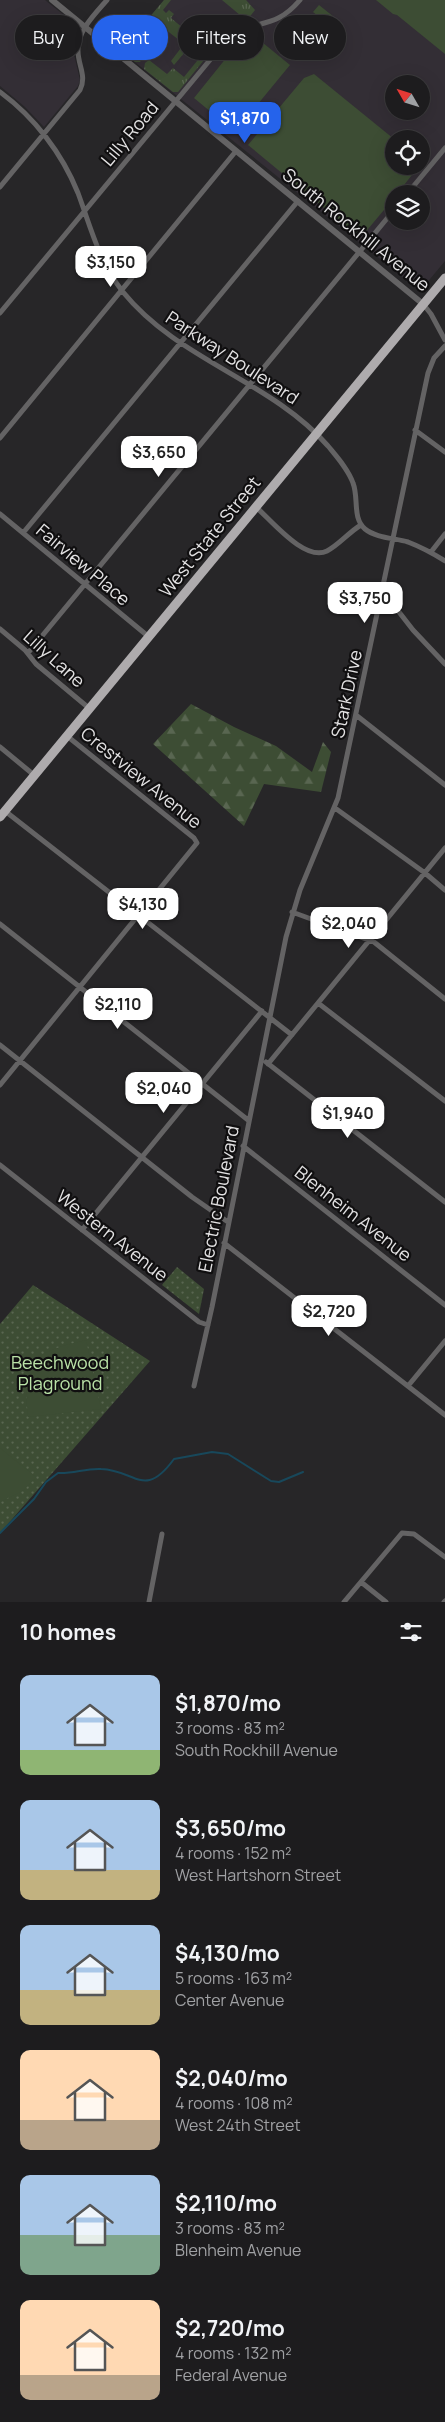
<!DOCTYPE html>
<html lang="en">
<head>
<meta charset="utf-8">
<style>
	:root { --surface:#1d1c1e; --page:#2a292b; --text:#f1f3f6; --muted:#a0a1a4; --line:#3b3a3c; --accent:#2563eb }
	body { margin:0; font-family:Manrope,sans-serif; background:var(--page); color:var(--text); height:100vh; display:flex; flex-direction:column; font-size:19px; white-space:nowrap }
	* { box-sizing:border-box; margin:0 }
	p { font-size:16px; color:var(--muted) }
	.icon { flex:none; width:28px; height:28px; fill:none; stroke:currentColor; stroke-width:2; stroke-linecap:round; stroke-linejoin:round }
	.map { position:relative; height:1602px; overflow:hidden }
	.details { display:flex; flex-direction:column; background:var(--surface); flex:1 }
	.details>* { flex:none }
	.guide { position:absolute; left:15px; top:15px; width:415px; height:45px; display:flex; gap:10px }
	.needle { width:32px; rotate:309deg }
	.fabs { position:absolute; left:385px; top:75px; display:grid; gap:10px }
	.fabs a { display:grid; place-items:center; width:45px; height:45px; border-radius:50%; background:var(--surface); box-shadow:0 5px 20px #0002,0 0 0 1px var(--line); font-size:25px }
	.price { position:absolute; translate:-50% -42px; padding:0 11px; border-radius:10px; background:#fff; color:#222; font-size:16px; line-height:32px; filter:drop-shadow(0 1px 2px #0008) }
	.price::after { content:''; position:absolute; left:50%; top:30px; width:15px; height:11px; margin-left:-8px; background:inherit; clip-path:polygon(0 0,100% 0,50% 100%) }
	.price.active { background:var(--accent); color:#fff }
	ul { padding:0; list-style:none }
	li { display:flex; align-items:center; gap:15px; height:125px; padding:0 20px }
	li span { display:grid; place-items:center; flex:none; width:140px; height:100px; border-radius:10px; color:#555 }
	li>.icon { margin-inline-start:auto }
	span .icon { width:60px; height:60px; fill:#fffc; stroke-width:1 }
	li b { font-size:21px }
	h2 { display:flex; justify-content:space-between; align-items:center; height:60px; padding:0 20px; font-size:21px }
	.pill { padding:0 18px; border-radius:22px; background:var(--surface); box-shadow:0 5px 20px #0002,0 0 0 1px var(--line); font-size:18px; line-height:45px }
	.pill.active { background:var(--accent); color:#fff }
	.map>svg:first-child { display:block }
	.built { fill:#332e35; fill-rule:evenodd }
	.grass { fill:url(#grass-tufts) }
	.forest { fill:url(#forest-firs) }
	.park { fill:url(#park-dots) }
	.garden { fill:#3d4d34 }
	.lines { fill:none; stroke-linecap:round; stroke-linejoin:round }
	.stream { stroke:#18485b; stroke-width:2 }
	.minor { stroke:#646364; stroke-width:5 }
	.tertiary { stroke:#646364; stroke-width:6 }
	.trunk { stroke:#aeabad; stroke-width:9 }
	.labels { text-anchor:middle; stroke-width:4.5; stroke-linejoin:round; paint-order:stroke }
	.street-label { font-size:18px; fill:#e3e2e3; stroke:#100f10 }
	.park-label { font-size:18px; fill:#bae2a7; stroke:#100f10 }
</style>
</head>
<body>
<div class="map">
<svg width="445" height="1602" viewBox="0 0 445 1602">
	<defs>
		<pattern id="grass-tufts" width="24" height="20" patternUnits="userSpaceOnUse" patternTransform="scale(1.25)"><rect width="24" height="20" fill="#3d4d34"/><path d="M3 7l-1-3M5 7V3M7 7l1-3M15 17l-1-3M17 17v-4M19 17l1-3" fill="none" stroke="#596651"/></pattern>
		<pattern id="forest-firs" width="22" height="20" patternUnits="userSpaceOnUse" patternTransform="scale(1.25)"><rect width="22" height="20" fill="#3d4d34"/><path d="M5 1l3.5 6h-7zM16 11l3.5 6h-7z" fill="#596651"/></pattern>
		<pattern id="park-dots" width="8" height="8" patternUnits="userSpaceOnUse" patternTransform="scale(1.25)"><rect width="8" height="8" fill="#3d4d34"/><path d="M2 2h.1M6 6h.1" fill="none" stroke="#596651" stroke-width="1.8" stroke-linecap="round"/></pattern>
	</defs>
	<rect width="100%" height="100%" fill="#272628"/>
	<path class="built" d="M0 0H45L80 28 73 50 80 80 78 86 44 127 25 107 0 86Z
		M164 0H445V261L420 291 121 51ZM394 84H421V111H394ZM394 139H421V166H394ZM394 194H421V221H394Z"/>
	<path class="grass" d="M164 0H171L163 10 166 13 169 10 174 14 171 18 196 39 174 65 171 61 184 44 165 29 140 62H135L121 51Z
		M222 0H246L255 10 248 19 240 21 237 18 240 15Z
		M210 45 213 49 178 92H173L144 69 145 63 149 60 167 74 173 68 184 77Z"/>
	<path class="forest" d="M191 704 234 727 276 746 312 772 323 742 331 752 321 792 264 784 244 826 153 744Z"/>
	<path class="park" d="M177 1267 204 1289 199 1314 162 1285Z
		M33 1285 150 1361 0 1533V1324Z"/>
	<path class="garden" d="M376 0H445V54L397 15 393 14Z
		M319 5 334 17 329 25 313 12Z
		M311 15 327 28 321 35 305 23Z
		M298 30 314 43 308 50 293 38Z
		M257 38 290 65 235 132 194 98 235 47Z
		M291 41 306 53 300 61 285 48Z
		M314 74 394 139V166H419L397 194H394V198L363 235 358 236 248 145 304 78Z
		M86 1340 101 1409 28 1417C22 1361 33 1352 86 1340Z
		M0 1448 36 1477 24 1490 0 1502Z"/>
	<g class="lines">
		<path class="stream" d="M0 1533 34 1499 46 1482 58 1473C73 1474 86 1468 101 1469 136 1470 144 1500 174 1459L212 1452 228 1454 271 1481 279 1482 303 1472"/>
		<path class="minor" d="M0 92C34 117 62 153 78 193 91 228 99 262 123 292 179 361 270 380 328 446 337 457 348 469 353 483 359 498 352 518 365 529 376 538 395 538 408 542 421 547 434 554 445 561
			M0 187 80 90C87 76 78 65 78 51 77 31 95 14 107 0
			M407 194 445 148
			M423 304 431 314 445 340
			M0 313 229 37C256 18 274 31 300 0
			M415 430 445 452
			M0 438 236 151
			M256 507C272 521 305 562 327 551 339 545 349 532 361 525
			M0 514 149 637
			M23 533 298 201
			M431 552 445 534
			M381 596 392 603 413 630 445 664
			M0 629 25 650 36 664 90 709
			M28 653 394 210
			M356 715 445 785
			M0 747 34 775
			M335 808 425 873 445 890
			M5 811 292 1035
			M292 912 374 942 445 999
			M0 924 248 1120
			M318 1003 445 1101
			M0 1045 192 1197 228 1222
			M266 1062 445 1202
			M268 1064 445 848
			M0 1085 197 843 194 838 67 736
			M243 1146 445 1305
			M0 1165 199 1322 208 1325
			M82 1230 262 1011
			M224 1243 445 1415
			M194 1386 212 1307 286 937 300 890 338 798 428 373 434 358 445 346
			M408 1386 445 1341
			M361 1582 386 1602
			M149 1602 162 1534
			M344 1602 402 1533 414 1534 445 1557
			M444 1602 445 1601"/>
		<path class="tertiary" d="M52 0 423 304"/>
		<path class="trunk" d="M0 817 445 278"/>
	</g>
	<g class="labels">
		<g class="street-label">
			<text transform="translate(130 134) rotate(-50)" y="6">Lilly Road</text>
			<text transform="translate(356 230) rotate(39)" y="6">South Rockhill Avenue</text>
			<text transform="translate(232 358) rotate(33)" y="6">Parkway Boulevard</text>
			<text transform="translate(210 537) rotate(-51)" y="6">West State Street</text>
			<text transform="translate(83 565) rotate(40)" y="6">Fairview Place</text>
			<text transform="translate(54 659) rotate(42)" y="6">Lilly Lane</text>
			<text transform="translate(347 694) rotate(-78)" y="6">Stark Drive</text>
			<text transform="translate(141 778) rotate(39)" y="6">Crestview Avenue</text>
			<text transform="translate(219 1199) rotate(-79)" y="6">Electric Boulevard</text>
			<text transform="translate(353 1214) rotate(38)" y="6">Blenheim Avenue</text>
			<text transform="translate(112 1236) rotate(38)" y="6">Western Avenue</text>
		</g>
		<g class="park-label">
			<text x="60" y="1369">Beechwood<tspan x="60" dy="21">Plaground</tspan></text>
		</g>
	</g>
</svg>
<div class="fabs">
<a><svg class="needle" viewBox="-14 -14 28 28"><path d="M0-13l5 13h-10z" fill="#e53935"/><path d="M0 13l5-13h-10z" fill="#a0a1a4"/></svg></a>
<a><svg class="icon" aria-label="locate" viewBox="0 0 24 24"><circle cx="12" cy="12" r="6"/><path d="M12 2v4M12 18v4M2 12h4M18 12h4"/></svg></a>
<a><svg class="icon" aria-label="layers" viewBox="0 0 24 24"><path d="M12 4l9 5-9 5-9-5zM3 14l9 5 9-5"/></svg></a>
</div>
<b class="price active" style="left:245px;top:144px">$1,870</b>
<b class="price" style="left:111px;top:288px">$3,150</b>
<b class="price" style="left:159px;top:478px">$3,650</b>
<b class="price" style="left:365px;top:624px">$3,750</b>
<b class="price" style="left:143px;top:930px">$4,130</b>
<b class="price" style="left:349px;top:949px">$2,040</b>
<b class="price" style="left:118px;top:1030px">$2,110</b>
<b class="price" style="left:164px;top:1114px">$2,040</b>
<b class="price" style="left:348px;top:1139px">$1,940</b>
<b class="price" style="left:329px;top:1337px">$2,720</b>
<div class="guide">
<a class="pill">Buy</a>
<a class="pill active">Rent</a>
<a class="pill">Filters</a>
<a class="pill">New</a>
</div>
</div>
<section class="details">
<h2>10 homes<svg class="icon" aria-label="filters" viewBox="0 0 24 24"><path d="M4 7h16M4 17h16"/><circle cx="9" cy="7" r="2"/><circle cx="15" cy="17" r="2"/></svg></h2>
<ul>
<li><span style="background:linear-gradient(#a9c7e8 75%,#8fb573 0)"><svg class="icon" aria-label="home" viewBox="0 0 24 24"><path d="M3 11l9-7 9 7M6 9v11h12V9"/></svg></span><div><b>$1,870/mo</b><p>3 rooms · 83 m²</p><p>South Rockhill Avenue</p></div></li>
<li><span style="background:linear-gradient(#a9c7e8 70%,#c2b280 0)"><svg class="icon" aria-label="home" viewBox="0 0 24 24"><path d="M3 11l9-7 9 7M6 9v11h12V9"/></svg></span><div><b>$3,650/mo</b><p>4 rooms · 152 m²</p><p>West Hartshorn Street</p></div></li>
<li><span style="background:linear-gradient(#a9c7e8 65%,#c2b280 0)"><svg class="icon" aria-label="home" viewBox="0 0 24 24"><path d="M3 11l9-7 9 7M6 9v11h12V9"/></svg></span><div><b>$4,130/mo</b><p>5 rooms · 163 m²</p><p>Center Avenue</p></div></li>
<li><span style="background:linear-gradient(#ffd9b3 70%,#b9a48a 0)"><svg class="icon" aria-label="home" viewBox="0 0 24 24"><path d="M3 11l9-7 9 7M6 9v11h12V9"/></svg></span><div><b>$2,040/mo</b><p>4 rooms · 108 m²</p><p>West 24th Street</p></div></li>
<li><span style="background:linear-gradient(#a9c7e8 60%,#7fa58c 0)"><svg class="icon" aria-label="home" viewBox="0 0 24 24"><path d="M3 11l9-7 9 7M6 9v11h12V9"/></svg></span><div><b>$2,110/mo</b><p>3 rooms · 83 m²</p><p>Blenheim Avenue</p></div></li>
<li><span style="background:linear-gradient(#ffd9b3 75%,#b9a48a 0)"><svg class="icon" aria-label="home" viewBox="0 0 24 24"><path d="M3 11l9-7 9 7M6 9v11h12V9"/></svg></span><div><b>$2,720/mo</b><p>4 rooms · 132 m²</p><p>Federal Avenue</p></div></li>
</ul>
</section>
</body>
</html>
